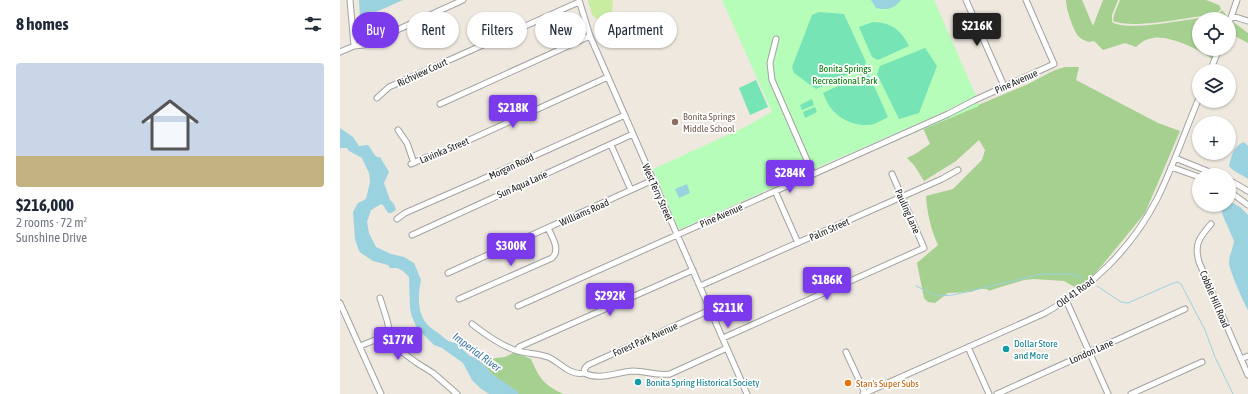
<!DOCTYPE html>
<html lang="en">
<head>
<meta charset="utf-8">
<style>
	:root { --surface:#fff; --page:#f6f6f7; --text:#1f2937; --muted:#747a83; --line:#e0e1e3; --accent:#7c3aed }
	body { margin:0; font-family:"Asap Condensed",sans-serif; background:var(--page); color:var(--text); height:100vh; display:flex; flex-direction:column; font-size:15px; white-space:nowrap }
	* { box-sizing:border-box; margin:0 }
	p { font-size:13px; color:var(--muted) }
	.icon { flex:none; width:22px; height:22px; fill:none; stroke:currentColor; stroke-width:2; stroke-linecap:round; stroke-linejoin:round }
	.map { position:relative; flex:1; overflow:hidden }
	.side { display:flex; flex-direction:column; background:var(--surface); width:340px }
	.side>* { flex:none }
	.top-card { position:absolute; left:12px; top:12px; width:380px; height:36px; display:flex; gap:8px }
	.controls { position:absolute; left:852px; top:12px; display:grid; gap:8px }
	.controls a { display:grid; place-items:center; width:44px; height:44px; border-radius:50%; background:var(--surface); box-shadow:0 1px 3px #0004; font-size:20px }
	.price { position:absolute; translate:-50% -34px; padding:0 9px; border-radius:4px; background:var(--accent); color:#fff; font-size:13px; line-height:26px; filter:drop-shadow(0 1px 2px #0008) }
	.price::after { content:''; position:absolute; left:50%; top:24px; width:12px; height:9px; margin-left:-6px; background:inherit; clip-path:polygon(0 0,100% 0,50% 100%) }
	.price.on { background:#222; color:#fff }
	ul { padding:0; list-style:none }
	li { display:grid; align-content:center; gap:8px; height:212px; padding:0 16px }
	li+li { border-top:1px solid var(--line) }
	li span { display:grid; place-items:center; height:124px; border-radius:4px; color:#555 }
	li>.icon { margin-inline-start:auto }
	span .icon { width:72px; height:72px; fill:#fffc; stroke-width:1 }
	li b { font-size:17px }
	h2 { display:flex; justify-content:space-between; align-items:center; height:48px; padding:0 16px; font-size:17px }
	.pill { padding:0 14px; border-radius:18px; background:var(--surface); box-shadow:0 1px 3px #0004; font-size:14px; line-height:36px }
	.pill.on { background:var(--accent); color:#fff }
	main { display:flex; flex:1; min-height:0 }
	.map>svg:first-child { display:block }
	.grass { fill:#c8eda0 }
	.forest { fill:#a5d090 }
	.park { fill:#b6fdba }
	.pitch { fill:#76e4b5 }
	.water { fill:#9bd2df }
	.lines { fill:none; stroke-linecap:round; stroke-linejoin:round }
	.stream { stroke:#9bd2df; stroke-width:1 }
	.river { stroke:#9bd2df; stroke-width:7 }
	.minor-casing { stroke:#a2a2a2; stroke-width:7 }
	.minor { stroke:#fff; stroke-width:5 }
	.education-dot { fill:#8d6e63; stroke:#fff; stroke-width:1.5 }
	.culture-dot { fill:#0f9aa8; stroke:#fff; stroke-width:1.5 }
	.food-dot { fill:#e8710a; stroke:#fff; stroke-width:1.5 }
	.labels { text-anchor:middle; stroke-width:3.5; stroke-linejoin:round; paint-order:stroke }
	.park-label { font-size:10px; fill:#037e09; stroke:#fff }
	.street-label { font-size:10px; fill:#1b1b1b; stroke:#fff }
	.education-label { font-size:10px; fill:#785e54; stroke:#fff; text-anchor:start }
	.culture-label { font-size:10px; fill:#0d838f; stroke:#fff; text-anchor:start }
	.food-label { font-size:10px; fill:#c56008; stroke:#fff; text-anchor:start }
	.water-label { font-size:11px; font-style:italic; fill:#3f78a8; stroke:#fff }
</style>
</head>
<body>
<main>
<section class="side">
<h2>8 homes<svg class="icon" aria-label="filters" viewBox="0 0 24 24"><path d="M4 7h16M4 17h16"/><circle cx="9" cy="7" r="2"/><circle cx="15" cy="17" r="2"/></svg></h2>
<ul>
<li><span style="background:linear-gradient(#c9d6e8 75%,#c2b280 0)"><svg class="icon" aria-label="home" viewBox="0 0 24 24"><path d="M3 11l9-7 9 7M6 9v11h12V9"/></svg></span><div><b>$216,000</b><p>2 rooms · 72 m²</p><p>Sunshine Drive</p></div></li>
</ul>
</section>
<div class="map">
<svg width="908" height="394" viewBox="0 0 908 394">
	<rect width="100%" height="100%" fill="#eee8df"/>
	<path class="grass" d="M248 0H272L273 5 271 15 261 22 252 15Z"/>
	<path class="forest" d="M726 0H742L753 26 763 0H778L772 15V22C789 33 855 17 877 16L882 10 889 18 859 19V49H876L872 59C860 50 829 35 813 38 806 39 801 42 796 47L785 43 763 50 754 41 749 42C745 41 741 39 738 36 733 29 726 9 726 0Z
		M780 0H866L879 5 881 9 877 14C853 16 794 30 773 21L774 15Z
		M892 21 908 33V43L893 35 889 40V28Z
		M725 67H739L736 80 818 123 840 131 805 213 764 263 749 280 736 288 724 281 694 279 684 280 651 290 650 291 646 289H639L631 292 608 293 595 303 588 302 584 298 577 263 598 245C591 230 587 213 586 196L613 189 642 160 645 150 639 140 616 161 584 181 574 165 567 158 575 154 590 144 583 128C617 114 652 99 686 85 699 79 711 70 725 67Z
		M175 352 191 359C199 378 204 385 223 394H170L162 382 152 374 139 360 165 357Z"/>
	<path class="park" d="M382 0H594L636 96 593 117 467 172 341 229 338 228 313 169 405 127 432 112Z
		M636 98 639 106 472 176 470 172 594 119Z"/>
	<path class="pitch" d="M479 12 504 14 526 62 524 67 476 89 454 73 452 67 472 15Z
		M533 22C551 22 561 30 569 46L538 60 532 57 519 27Z
		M585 48 597 66 579 113 559 119 537 74 540 66Z
		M525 73 529 75 548 117C544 119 539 122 534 124 518 128 499 120 490 107 487 103 485 97 483 93Z
		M416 80 428 107 410 115 399 88Z
		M472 99 474 105 462 110 460 105Z
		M475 107 477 112 465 118 463 112Z"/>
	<path class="water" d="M19 0H63L20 19Z
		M531 0H561C553 10 547 10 536 8Z
		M0 128 13 137 19 146 28 145C32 149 33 154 37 157H40L49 172 44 183 50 200 54 204 56 210 51 213H48L43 205 41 204 31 210 27 222 29 233 36 247 51 254 64 257 74 263 81 280C78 293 77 312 86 323 90 328 96 331 101 335 106 340 110 343 118 343L121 348 130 356 138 359 152 374 162 382 170 394H149L140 388 132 380 123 363 102 348 94 345 77 328 72 317 70 308 69 277 63 271 57 268H50L48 265 33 261 21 253 19 251 15 239 13 212 18 203 26 199 30 182 29 173 22 158 9 151 7 148H0Z
		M904 142 908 146V179C903 175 892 171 889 166 891 157 893 146 904 142Z
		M347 184 350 193 339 198 335 189Z
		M889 201 900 207 908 215V310C903 301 890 272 889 263 889 256 893 248 894 241L883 216 880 205H889Z"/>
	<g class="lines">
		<path class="stream" d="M576 286 597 296 613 295 702 274H730L742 277
			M757 286 781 302 788 303 831 284 837 282 841 284 865 330 875 357 893 394"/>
		<path class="river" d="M159 383 175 394"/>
		<defs>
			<path id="minor" d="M10 0 14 46
				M239 0 250 36 407 394
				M626 0 664 86
				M892 16 908 21
				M889 23 897 0
				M436 39 430 63 432 80 473 174
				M0 52 14 46 24 45 123 0
				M870 71 879 49
				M37 98 49 87 58 83 239 2
				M100 104 250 36
				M58 130 67 143 74 163
				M271 145 291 190
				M835 158 877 175
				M71 164 87 157 94 156 268 77
				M831 167 859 177
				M889 180 908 191
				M435 191 458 243
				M889 191 908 205
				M57 219 65 213 136 182 285 115
				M871 224C859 238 854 244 859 262L908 375
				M72 235 293 134
				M108 273 313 180
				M360 286 602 179 618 170
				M40 298 47 320 51 338 58 349 77 363 93 373 117 394
				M119 299 212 258C221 250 212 237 208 228
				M726 300 768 394
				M0 303 41 394
				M178 306 608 114 635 100 714 64 686 0
				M132 324C145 334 161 346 178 351 188 354 198 353 208 357 220 362 229 376 244 373 260 381 277 372 293 371 306 371 317 376 330 374L387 348
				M383 338 584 248 552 174
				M20 346 50 334
				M628 347 649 394
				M177 351 179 347 353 270
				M506 352 525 393
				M901 359 908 356
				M244 373 245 368 248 365 370 310
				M523 394 705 313C752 287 792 248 817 199 833 167 845 131 859 98
				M657 394 845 309
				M791 394 862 362"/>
		</defs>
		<use href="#minor" class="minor-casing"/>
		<use href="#minor" class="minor"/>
	</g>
	<circle class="education-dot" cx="335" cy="122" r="4"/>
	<g class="culture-dot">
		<circle cx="666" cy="349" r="4"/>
		<circle cx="298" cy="382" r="4"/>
	</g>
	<circle class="food-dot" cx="508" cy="383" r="4"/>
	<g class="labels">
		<g class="park-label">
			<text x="505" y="72">Bonita Springs<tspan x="505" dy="12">Recreational Park</tspan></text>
		</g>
		<g class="street-label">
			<text transform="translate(82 72) rotate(-25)" y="4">Richview Court</text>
			<text transform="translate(676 81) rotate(-24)" y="4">Pine Avenue</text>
			<text transform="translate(104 150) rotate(-23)" y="4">Lavinka Street</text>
			<text transform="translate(171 166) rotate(-25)" y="4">Morgan Road</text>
			<text transform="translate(182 184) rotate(-24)" y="4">Sun Aqua Lane</text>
			<text transform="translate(318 192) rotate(66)" y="4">West Terry Street</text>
			<text transform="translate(568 211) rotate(66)" y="4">Pauling Lane</text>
			<text transform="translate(244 212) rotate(-24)" y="4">Williams Road</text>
			<text transform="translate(381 215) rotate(-24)" y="4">Pine Avenue</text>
			<text transform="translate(489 229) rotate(-24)" y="4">Palm Street</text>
			<text transform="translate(735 292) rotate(-36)" y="4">Old 41 Road</text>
			<text transform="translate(875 299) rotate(67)" y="4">Cobble Hill Road</text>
			<text transform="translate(305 339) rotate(-24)" y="4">Forest Park Avenue</text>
			<text transform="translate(751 351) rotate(-24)" y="4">London Lane</text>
		</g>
		<g class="education-label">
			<text x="343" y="120">Bonita Springs<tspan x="343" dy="12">Middle School</tspan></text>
		</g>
		<g class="culture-label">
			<text x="674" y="347">Dollar Store<tspan x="674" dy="12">and More</tspan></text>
			<text x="306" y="386">Bonita Spring Historical Society</text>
		</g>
		<g class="food-label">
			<text x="516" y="387">Stan's Super Subs</text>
		</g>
		<g class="water-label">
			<text transform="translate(137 352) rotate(37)" y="4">Imperial River</text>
		</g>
	</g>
</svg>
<div class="controls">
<a><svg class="icon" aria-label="locate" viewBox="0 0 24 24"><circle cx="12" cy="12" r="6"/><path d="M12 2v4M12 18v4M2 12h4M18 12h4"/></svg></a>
<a><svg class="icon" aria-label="layers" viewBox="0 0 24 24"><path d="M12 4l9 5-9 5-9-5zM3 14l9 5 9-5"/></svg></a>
<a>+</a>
<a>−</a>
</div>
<b class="price on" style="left:637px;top:47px">$216K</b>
<b class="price" style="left:173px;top:129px">$218K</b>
<b class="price" style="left:450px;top:194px">$284K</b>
<b class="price" style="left:171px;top:267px">$300K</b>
<b class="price" style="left:487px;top:301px">$186K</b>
<b class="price" style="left:270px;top:317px">$292K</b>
<b class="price" style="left:388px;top:329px">$211K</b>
<b class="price" style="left:58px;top:361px">$177K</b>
<div class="top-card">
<a class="pill on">Buy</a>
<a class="pill">Rent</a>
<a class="pill">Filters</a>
<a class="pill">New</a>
<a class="pill">Apartment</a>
</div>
</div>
</main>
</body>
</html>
